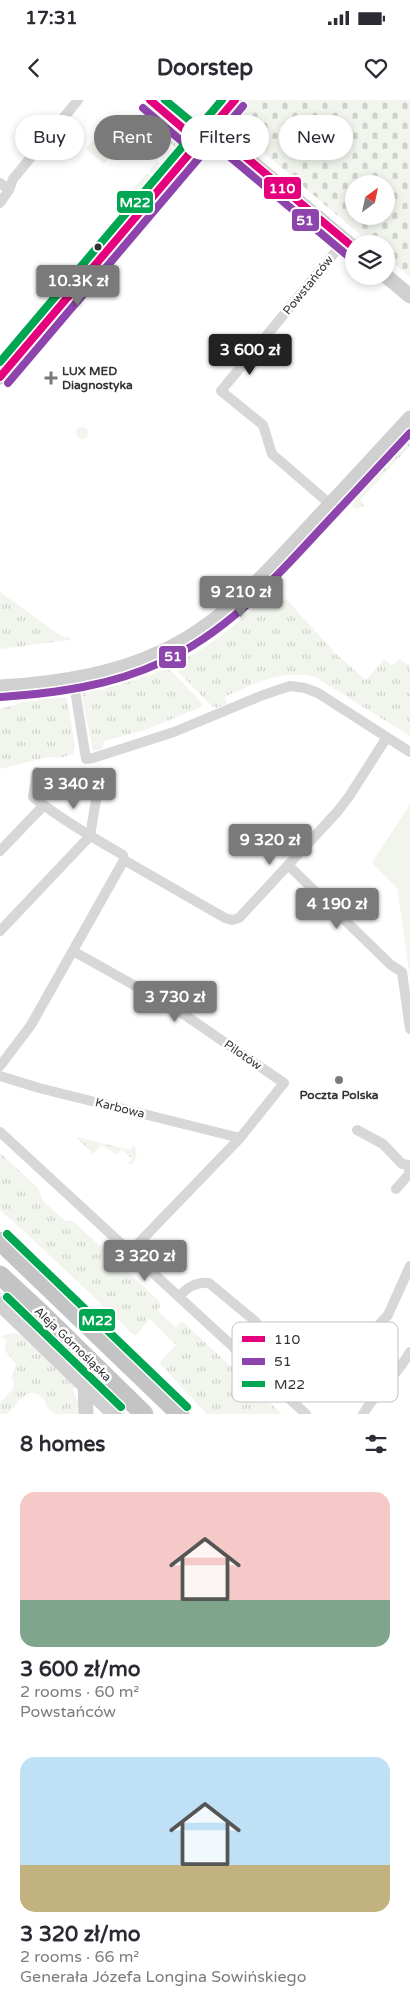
<!DOCTYPE html>
<html lang="en">
<head>
<meta charset="utf-8">
<style>
	:root { --surface:#fff; --page:#f7f7f7; --text:#2b2b33; --muted:#7c7c81; --accent:#7a7a7a }
	body { margin:0; font-family:"Varela Round",sans-serif; background:var(--page); color:var(--text); height:100vh; display:flex; flex-direction:column; font-size:19px; white-space:nowrap }
	* { box-sizing:border-box; margin:0 }
	p { font-size:16px; color:var(--muted) }
	.icon { flex:none; width:28px; height:28px; fill:none; stroke:currentColor; stroke-width:2; stroke-linecap:round; stroke-linejoin:round }
	.map { position:relative; height:1314px; overflow:hidden }
	.side { display:flex; flex-direction:column; background:var(--surface); flex:1 }
	.side>* { flex:none }
	.banner { position:absolute; left:15px; top:15px; width:380px; height:45px; display:flex; gap:10px }
	.needle { width:32px; rotate:33deg }
	.tools { position:absolute; left:345px; top:75px; display:grid; gap:10px }
	.tools a { display:grid; place-items:center; width:50px; height:50px; border-radius:50%; background:var(--surface); box-shadow:0 2px 8px #0003; font-size:25px }
	.price { position:absolute; translate:-50% -42px; padding:0 11px; border-radius:5px; background:var(--accent); color:#fff; font-size:16px; line-height:32px; filter:drop-shadow(0 1px 2px #0008) }
	.price::after { content:''; position:absolute; left:50%; top:30px; width:15px; height:11px; margin-left:-8px; background:inherit; clip-path:polygon(0 0,100% 0,50% 100%) }
	.price.selected { background:#222; color:#fff }
	ul { padding:0; list-style:none }
	li { display:grid; align-content:center; gap:10px; height:265px; padding:0 20px }
	li span { display:grid; place-items:center; height:155px; border-radius:15px; color:#555 }
	li>.icon { margin-inline-start:auto }
	span .icon { width:90px; height:90px; fill:#fffc; stroke-width:1 }
	li b { font-size:21px }
	h2 { display:flex; justify-content:space-between; align-items:center; height:60px; padding:0 20px; font-size:21px }
	.tag { padding:0 18px; border-radius:22px; background:var(--surface); box-shadow:0 2px 8px #0003; font-size:18px; line-height:45px }
	.tag.selected { background:var(--accent); color:#fff }
	.status { display:flex; justify-content:space-between; align-items:center; height:35px; padding:0 25px; background:var(--surface); direction:ltr }
	.status svg { height:14px; fill:currentColor }
	header { display:flex; justify-content:space-between; align-items:center; height:65px; padding:0 20px; background:var(--surface); font-size:22px; font-weight:800 }
	.map>svg:first-child { display:block }
	.grass { fill:url(#grass-tufts) }
	.cemetery { fill:url(#cemetery-stones); fill-rule:evenodd }
	.park { fill:#f1f5ed }
	.lines { fill:none; stroke-linecap:round; stroke-linejoin:round }
	.street { stroke:#d7d7d7; stroke-width:10 }
	.secondary { stroke:#d0d0d0; stroke-width:15 }
	.highway { stroke:#c4c4c4; stroke-width:19 }
	.bus-1-casing { stroke:#fff; stroke-width:11 }
	.bus-2-casing { stroke:#fff; stroke-width:11 }
	.bus-3-casing { stroke:#fff; stroke-width:11 }
	.bus-1 { stroke:#e5007d; stroke-width:8 }
	.bus-2 { stroke:#8e44ad; stroke-width:8 }
	.bus-3 { stroke:#00a651; stroke-width:8 }
	.bus-dot { fill:#333; stroke:#fff; stroke-width:2 }
	.poi-dot { fill:#7a7a7a; stroke:#fff; stroke-width:2 }
	.labels { text-anchor:middle; stroke-width:5; stroke-linejoin:round; paint-order:stroke }
	.street-label { font-size:12px; fill:#333; stroke:#fff }
	.poi-label { font-size:12px; font-weight:bold; fill:#333; stroke:#fff; text-anchor:start }
	.key { fill:#fff; stroke:#c2c2c2; stroke-width:1 }
	.key-label { font-size:14px; fill:#333 }
	.line-badge { stroke:#fff; stroke-width:2 }
	.badge-label { font-size:14px; text-anchor:middle; font-weight:bold; fill:#fff }
</style>
</head>
<body>
<div class="status"><b>17:31</b><svg viewBox="0 0 49 12"><path d="M0 12V9h3v3zM5 12V6h3v6zM10 12V3h3v9zM15 12V0h3v12zM26 1h20v11H26zM47 4h2v5h-2z"/></svg></div>
<header><svg class="icon" aria-label="back" viewBox="0 0 24 24"><path d="M15 5l-7 7 7 7"/></svg>Doorstep<svg class="icon" aria-label="heart" viewBox="0 0 24 24"><path d="M12 20l-8-8c-3-5 5-10 8-4 3-6 11-1 8 4z"/></svg></header>
<div class="map">
<svg width="410" height="1314" viewBox="0 0 410 1314">
	<defs>
		<pattern id="grass-tufts" width="24" height="20" patternUnits="userSpaceOnUse" patternTransform="scale(1.25)"><rect width="24" height="20" fill="#f1f5ed"/><path d="M3 7l-1-3M5 7V3M7 7l1-3M15 17l-1-3M17 17v-4M19 17l1-3" fill="none" stroke="#cfd2cc"/></pattern>
		<pattern id="cemetery-stones" width="16" height="16" patternUnits="userSpaceOnUse" patternTransform="scale(1.25)"><rect width="16" height="16" fill="#f1f5ed"/><path d="M2 7V4a2 2 0 0 1 4 0v3zM10 15v-3a2 2 0 0 1 4 0v3z" fill="#cfd2cc"/></pattern>
	</defs>
	<rect width="100%" height="100%" fill="#fff"/>
	<path class="grass" d="M171 31 180 38V46L177 49 168 41 170 38 167 35Z
		M157 61 164 65 154 76 149 71Z
		M147 73 153 77 136 97 130 92Z
		M129 94 135 98 125 110 119 106Z
		M76 333a6 6 0 1 1 12 0a6 6 0 1 1-12 0Z
		M410 341V346L360 400 365 405 358 409 352 407 355 400Z
		M0 492 61 536 70 538V540L0 549Z
		M270 494 287 500 336 554 366 580 384 559 392 566 399 559 409 565 410 563V636L315 577C282 568 253 585 224 597L227 604 216 608 212 606 172 566C201 551 226 534 250 511 256 505 262 496 270 494Z
		M168 568 201 602 203 606 148 629 105 641 102 649 93 651 82 596 84 593 122 584Z
		M63 597 67 598 75 647 73 654 60 658 48 657 0 669V609L24 602Z
		M76 1037 131 1050 133 1044C138 1051 138 1060 130 1065L128 1063 132 1059 122 1049 117 1055 102 1045 93 1054Z
		M0 1053 38 1088 43 1101 65 1121H73L158 1200 161 1203 158 1211 175 1227 182 1221 282 1314H207L159 1263 176 1245 150 1219 135 1236 27 1134 0 1110Z
		M0 1191 127 1314H121L0 1196Z
		M13 1233 21 1234 76 1287 73 1289 78 1303V1314H55C53 1312 47 1308 46 1306 45 1303 45 1300 43 1298 28 1284 17 1304 8 1314H0V1303L13 1289 14 1284 12 1276 16 1264 5 1251 6 1241 1 1236Z"/>
	<path class="cemetery" d="M250 0H410V177L386 157V144H371L230 24ZM354 84H386V116H354Z"/>
	<path class="park" d="M93 40 112 55 104 64 86 49Z
		M410 704V878L397 788 372 763Z"/>
	<g class="lines">
		<path class="street" d="M150 0 199 42
			M0 83 9 90
			M0 103 9 90 13 79 78 0
			M330 404 272 354 263 325 221 291 345 140
			M73 578 86 659 93 658 174 632 263 595 290 586 305 588 318 593 410 652
			M37 672 33 697C61 719 92 737 123 755L124 760 225 818 232 820 239 818 338 711 350 695 387 637
			M0 751 44 705
			M288 765 391 865 402 872 410 929
			M0 831 90 736 96 700
			M73 851 173 907 284 983 240 1038 130 1152
			M0 966 31 925 124 760
			M0 976 39 988 240 1038
			M357 1030 383 1044 402 1064 410 1065
			M0 1032 306 1314
			M396 1089 409 1074V1065
			M179 1197C186 1188 197 1181 209 1183L256 1222C260 1237 251 1244 241 1254
			M276 1286 287 1278 326 1265 364 1241 388 1215 410 1166
			M363 1314C377 1291 396 1277 410 1252"/>
		<path class="secondary" d="M211 28 354 148
			M386 176 410 196
			M0 277 235 0
			M0 587C53 584 110 576 159 553 220 526 265 475 309 427 343 391 376 355 410 318
			M0 1204 114 1314
			M85 1284 86 1314"/>
		<path class="highway" d="M0 1141 180 1314
			M0 1175 41 1213 144 1314"/>
		<defs>
			<path id="bus-1" d="M150 0 199 42
				M211 28 354 148
				M0 277 235 0"/>
			<path id="bus-2" d="M143 8 192 50
				M205 36 348 156
				M8 283 243 6
				M1 597C56 593 111 586 162 562 224 534 270 484 315 435 347 401 378 367 410 333"/>
			<path id="bus-3" d="M165 0 206 34
				M0 262 222 0
				M7 1134 187 1307
				M7 1197 121 1307"/>
		</defs>
		<use href="#bus-1" class="bus-1-casing"/>
		<use href="#bus-2" class="bus-2-casing"/>
		<use href="#bus-3" class="bus-3-casing"/>
		<use href="#bus-1" class="bus-1"/>
		<use href="#bus-2" class="bus-2"/>
		<use href="#bus-3" class="bus-3"/>
	</g>
	<circle class="bus-dot" cx="98" cy="147" r="4.5"/>
	<g class="poi-dot">
		<path d="M48.5 270.5h5v5h5v5h-5v5h-5v-5h-5v-5h5z"/>
		<circle cx="339" cy="980" r="5"/>
	</g>
	<g class="labels">
		<g class="street-label">
			<text transform="translate(308 185) rotate(-51)" y="4">Powstańców</text>
			<text transform="translate(243 955) rotate(35)" y="4">Pilotów</text>
			<text transform="translate(120 1008) rotate(14)" y="4">Karbowa</text>
			<text transform="translate(73 1244) rotate(44)" y="4">Aleja Górnośląska</text>
		</g>
		<g class="poi-label">
			<text x="62" y="275">LUX MED<tspan x="62" dy="14">Diagnostyka</tspan></text>
			<text x="339" y="999" text-anchor="middle">Poczta Polska</text>
		</g>
	</g>
	<rect x="232" y="1222" width="166" height="80" rx="8" class="key"/>
	<rect x="242" y="1236" width="23" height="6" fill="#e5007d"/>
	<rect x="242" y="1258" width="23" height="7" fill="#8e44ad"/>
	<rect x="242" y="1281" width="23" height="6" fill="#00a651"/>
	<g class="key-label">
		<text x="274" y="1244">110</text>
		<text x="274" y="1266">51</text>
		<text x="274" y="1289">M22</text>
	</g>
	<g class="line-badge">
		<rect x="263" y="76" width="39" height="24" rx="5" fill="#e5007d"/>
		<rect x="116" y="90" width="38" height="24" rx="5" fill="#00a651"/>
		<rect x="291" y="108" width="29" height="24" rx="5" fill="#8e44ad"/>
		<rect x="158" y="545" width="29" height="24" rx="5" fill="#8e44ad"/>
		<rect x="78" y="1208" width="38" height="24" rx="5" fill="#00a651"/>
	</g>
	<g class="badge-label">
		<text x="282" y="93">110</text>
		<text x="135" y="107">M22</text>
		<text x="305" y="125">51</text>
		<text x="173" y="561">51</text>
		<text x="97" y="1225">M22</text>
	</g>
</svg>
<div class="tools">
<a><svg class="needle" viewBox="-14 -14 28 28"><path d="M0-13l5 13h-10z" fill="#e53935"/><path d="M0 13l5-13h-10z" fill="#7c7c81"/></svg></a>
<a><svg class="icon" aria-label="layers" viewBox="0 0 24 24"><path d="M12 4l9 5-9 5-9-5zM3 14l9 5 9-5"/></svg></a>
</div>
<b class="price" style="left:78px;top:207px">10.3K zł</b>
<b class="price selected" style="left:250px;top:276px">3 600 zł</b>
<b class="price" style="left:241px;top:518px">9 210 zł</b>
<b class="price" style="left:74px;top:710px">3 340 zł</b>
<b class="price" style="left:270px;top:766px">9 320 zł</b>
<b class="price" style="left:337px;top:830px">4 190 zł</b>
<b class="price" style="left:175px;top:923px">3 730 zł</b>
<b class="price" style="left:145px;top:1182px">3 320 zł</b>
<div class="banner">
<a class="tag">Buy</a>
<a class="tag selected">Rent</a>
<a class="tag">Filters</a>
<a class="tag">New</a>
</div>
</div>
<section class="side">
<h2>8 homes<svg class="icon" aria-label="filters" viewBox="0 0 24 24"><path d="M4 7h16M4 17h16"/><circle cx="9" cy="7" r="2"/><circle cx="15" cy="17" r="2"/></svg></h2>
<ul>
<li><span style="background:linear-gradient(#f6c9c9 70%,#7fa58c 0)"><svg class="icon" aria-label="home" viewBox="0 0 24 24"><path d="M3 11l9-7 9 7M6 9v11h12V9"/></svg></span><div><b>3 600 zł/mo</b><p>2 rooms · 60 m²</p><p>Powstańców</p></div></li>
<li><span style="background:linear-gradient(#bfe0f5 70%,#c2b280 0)"><svg class="icon" aria-label="home" viewBox="0 0 24 24"><path d="M3 11l9-7 9 7M6 9v11h12V9"/></svg></span><div><b>3 320 zł/mo</b><p>2 rooms · 66 m²</p><p>Generała Józefa Longina Sowińskiego</p></div></li>
</ul>
</section>
</body>
</html>
